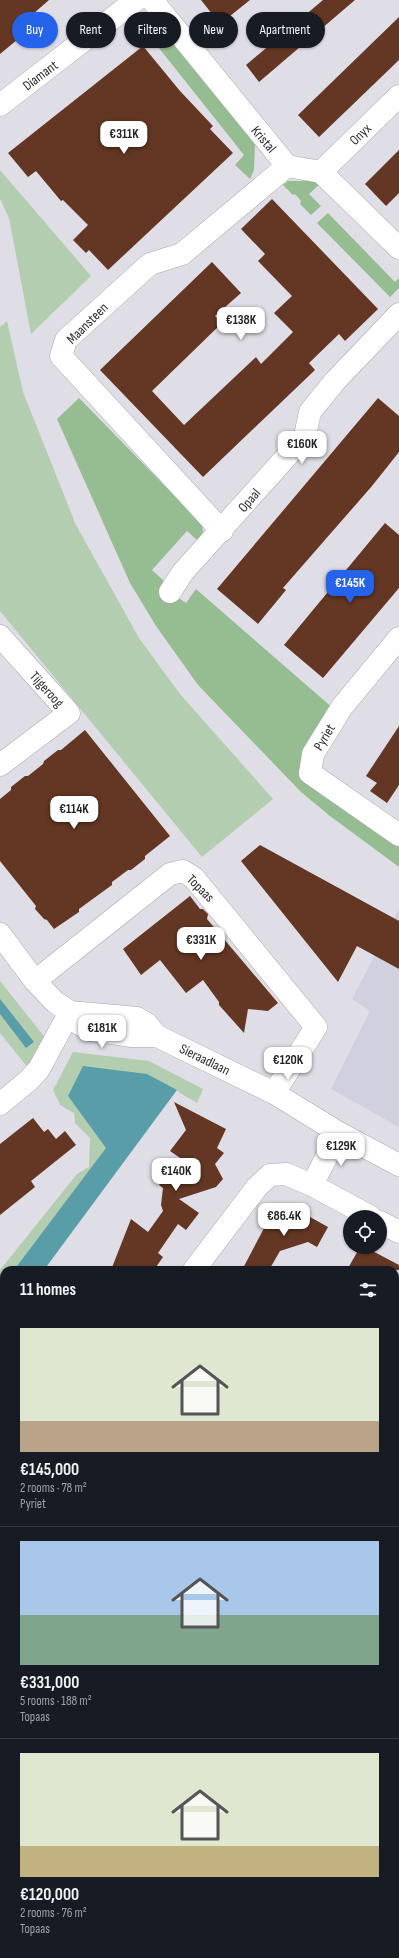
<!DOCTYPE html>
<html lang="en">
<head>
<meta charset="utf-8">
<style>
	:root { --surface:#171b24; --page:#242831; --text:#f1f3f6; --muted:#9ea1a6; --line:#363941; --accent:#2563eb }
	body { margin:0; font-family:"Sofia Sans Condensed",sans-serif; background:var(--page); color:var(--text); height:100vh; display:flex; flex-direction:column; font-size:15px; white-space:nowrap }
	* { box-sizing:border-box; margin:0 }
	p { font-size:13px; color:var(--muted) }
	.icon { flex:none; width:22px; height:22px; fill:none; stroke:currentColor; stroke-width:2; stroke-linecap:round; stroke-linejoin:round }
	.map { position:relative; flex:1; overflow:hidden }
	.details { position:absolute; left:0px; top:1266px; width:399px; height:692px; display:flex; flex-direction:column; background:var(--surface); border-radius:12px 12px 0 0; box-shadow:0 1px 3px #0004 }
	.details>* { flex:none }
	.hud { position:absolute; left:12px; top:12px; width:375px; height:36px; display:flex; gap:8px }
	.fabs { position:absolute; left:343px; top:1210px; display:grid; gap:8px }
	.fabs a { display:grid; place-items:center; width:44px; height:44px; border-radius:50%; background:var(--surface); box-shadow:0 1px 3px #0004; font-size:20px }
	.price { position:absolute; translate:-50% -34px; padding:0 9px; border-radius:8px; background:#fff; color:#222; font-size:13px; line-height:26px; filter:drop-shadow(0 1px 2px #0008) }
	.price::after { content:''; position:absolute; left:50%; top:24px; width:12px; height:9px; margin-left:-6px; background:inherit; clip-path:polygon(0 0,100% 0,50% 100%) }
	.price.selected { background:var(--accent); color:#fff }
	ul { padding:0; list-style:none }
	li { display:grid; align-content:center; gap:8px; height:212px; padding:0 20px }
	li+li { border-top:1px solid var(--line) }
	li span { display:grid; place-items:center; height:124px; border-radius:0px; color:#555 }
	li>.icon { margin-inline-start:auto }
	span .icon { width:72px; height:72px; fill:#fffc; stroke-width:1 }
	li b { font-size:17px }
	h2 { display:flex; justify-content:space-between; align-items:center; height:48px; padding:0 20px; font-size:17px }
	.chip { padding:0 14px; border-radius:18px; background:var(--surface); box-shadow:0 1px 3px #0004; font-size:14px; line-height:36px }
	.chip.selected { background:var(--accent); color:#fff }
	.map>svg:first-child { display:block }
	.built { fill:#d1d0df }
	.green { fill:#b2cdaf }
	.forest { fill:#96bc92 }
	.water { fill:#599da9 }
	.building { fill:#633723 }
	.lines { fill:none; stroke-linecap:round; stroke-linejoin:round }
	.minor-casing { stroke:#a8a8b0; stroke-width:23 }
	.tertiary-casing { stroke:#a8a8b0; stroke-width:23 }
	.minor { stroke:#fff; stroke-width:22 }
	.tertiary { stroke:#fff; stroke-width:22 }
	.labels { text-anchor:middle; stroke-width:4; stroke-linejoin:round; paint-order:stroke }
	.street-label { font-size:14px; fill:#2b2b2e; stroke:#fff }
</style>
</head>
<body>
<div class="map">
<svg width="399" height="1958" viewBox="0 0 399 1958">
	<rect width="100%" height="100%" fill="#dfdee7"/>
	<path class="built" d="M399 909V1127L331 1089 370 1011 352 999Z"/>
	<path class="green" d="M0 170 91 276 31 334 9 218 0 199Z
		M7 321 23 392 76 525 139 638 180 694 273 799 202 857 0 611V327Z
		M0 981 47 1040 29 1069 0 1033Z
		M73 1052 149 1061 203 1089 197 1103 180 1093 177 1090 68 1096 107 1148 14 1270H4V1284L0 1289V1270L77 1174 89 1167 90 1138 75 1123 74 1113 60 1105 53 1090Z
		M0 1534 4 1539V1658L0 1654Z
		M399 1650V1940L395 1938V1657Z
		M0 1735 4 1739V1873L0 1876Z
		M0 1902 4 1906V1954H44L47 1958H0Z
		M228 1954H327L334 1958H225Z"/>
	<path class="forest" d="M158 25 255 144 254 170 250 179 235 165 244 155 147 33Z
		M288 181H315L320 184 309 194 321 206 311 215 300 204 301 201 295 194 293 195 283 185Z
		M328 213 395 282 399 278V288L390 297 317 223Z
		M79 398 202 524 203 532 198 541 187 531 152 570 163 580 166 590 186 603 196 589 335 710 302 772 399 845V867L330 816 301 792 198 685 156 626 130 583 57 419Z"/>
	<path class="water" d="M0 999 34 1042 26 1048 0 1014Z
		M83 1066 147 1074 177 1090 44 1270H14L106 1148 68 1096Z
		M4 1284V1324L0 1351V1289Z"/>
	<path class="building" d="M0 0H49L17 28 23 35 0 54Z
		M201 0H250L220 24Z
		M323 0H355L259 82 246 65Z
		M399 17V60L319 137 298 115Z
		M143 46 180 91 213 126 210 129 233 153 108 270 89 250 86 253 73 240 88 225 63 200 61 201 36 171 28 177 8 153Z
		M399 150V193L386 206 365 184Z
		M272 199 378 309 345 341 339 334 309 363 315 370 203 477 100 370 212 262 241 293 215 316 222 323 152 391 184 425 256 357 261 364 293 332 274 313 292 296 258 261 265 254 241 229Z
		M378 398 399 416V452L372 486 283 588 286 590 258 624 217 589Z
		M385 523 399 535V588L323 678 284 645Z
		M399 726V785L387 803 370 791 377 783 366 776Z
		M85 730 170 836 145 856V859L131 870H128L112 882V885L79 909V912L54 929 47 920 44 919 35 909 36 906 0 861V799L11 790V787L25 776H28L43 764 44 761 58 750H61Z
		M260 845 399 921V969L357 946 338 982 241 861Z
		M190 896 200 909H203L208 914 207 919 278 1003 268 1011 248 1009 244 1033 219 1005V1002L203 980 186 993 160 960 141 975 123 949Z
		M174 1102 226 1129 217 1148 224 1153 215 1164 223 1179 216 1187 179 1199 199 1213 186 1230 178 1224 158 1253 163 1257 154 1270H111L131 1219 148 1232 163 1211 161 1205 163 1188 159 1185 180 1158 170 1151 186 1130Z
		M33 1118 44 1132 48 1129 56 1139 65 1131 76 1145 31 1181 35 1187 0 1215V1144Z
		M292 1207 328 1227 317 1247 308 1242 280 1251 269 1270H242L272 1213Z
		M360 1247H365L399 1265V1270H347Z"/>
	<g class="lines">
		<defs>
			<path id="minor" d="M152 0 287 166 321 172 399 248
				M0 105 136 0
				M321 172 399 96
				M222 531 61 356 66 340 150 264 182 254 287 166
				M170 592 183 572 305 436 310 412 335 381 399 314
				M0 636 69 713 0 765
				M399 638 342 707 313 754 310 773 399 835
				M35 981 170 874 183 871 194 878 316 1027 274 1093
				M0 1104 29 1080 39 1069 70 1012
				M312 1185 339 1133
				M380 1222 399 1232
				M194 1270 257 1187 270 1175 286 1174 312 1185 371 1217
				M395 1320 399 1312"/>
			<path id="tertiary" d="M0 934 35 981 55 1002 70 1012 79 1024 91 1030 132 1036H157
				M70 1012 137 1018 147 1024 157 1036 274 1093 339 1133 399 1165
				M0 1703 4 1708
				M358 1954 365 1958"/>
		</defs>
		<use href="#minor" class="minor-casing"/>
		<use href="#tertiary" class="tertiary-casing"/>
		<use href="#minor" class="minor"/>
		<use href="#tertiary" class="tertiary"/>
	</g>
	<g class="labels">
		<g class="street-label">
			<text transform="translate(40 75) rotate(-37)" y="5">Diamant</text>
			<text transform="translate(360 134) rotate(-44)" y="5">Onyx</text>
			<text transform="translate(264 139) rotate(50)" y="5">Kristal</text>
			<text transform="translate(87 323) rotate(-45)" y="5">Maansteen</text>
			<text transform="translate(249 500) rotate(-49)" y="5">Opaal</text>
			<text transform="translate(47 689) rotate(48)" y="5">Tijgeroog</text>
			<text transform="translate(324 737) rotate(-59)" y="5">Pyriet</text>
			<text transform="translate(201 888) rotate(45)" y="5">Topaas</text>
			<text transform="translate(205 1059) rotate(26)" y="5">Sieraadlaan</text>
		</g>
	</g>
</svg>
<div class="fabs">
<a><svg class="icon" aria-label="locate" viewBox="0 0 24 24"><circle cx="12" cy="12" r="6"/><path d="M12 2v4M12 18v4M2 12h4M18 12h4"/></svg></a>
</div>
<b class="price" style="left:124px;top:155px">€311K</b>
<b class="price" style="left:241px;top:341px">€138K</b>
<b class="price" style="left:302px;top:465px">€160K</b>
<b class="price selected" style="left:350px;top:604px">€145K</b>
<b class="price" style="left:74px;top:830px">€114K</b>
<b class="price" style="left:201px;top:961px">€331K</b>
<b class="price" style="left:102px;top:1049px">€181K</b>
<b class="price" style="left:288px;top:1081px">€120K</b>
<b class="price" style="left:341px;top:1167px">€129K</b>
<b class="price" style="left:176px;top:1192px">€140K</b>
<b class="price" style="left:284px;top:1237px">€86.4K</b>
<div class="hud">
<a class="chip selected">Buy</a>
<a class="chip">Rent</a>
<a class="chip">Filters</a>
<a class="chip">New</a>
<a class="chip">Apartment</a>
</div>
<section class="details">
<h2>11 homes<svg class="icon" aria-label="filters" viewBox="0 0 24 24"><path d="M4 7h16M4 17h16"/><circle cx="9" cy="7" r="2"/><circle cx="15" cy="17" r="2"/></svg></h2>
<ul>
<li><span style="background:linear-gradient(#dfe7d0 75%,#b9a48a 0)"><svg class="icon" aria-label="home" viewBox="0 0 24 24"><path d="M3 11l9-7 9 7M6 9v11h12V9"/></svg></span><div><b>€145,000</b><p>2 rooms · 78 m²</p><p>Pyriet</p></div></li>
<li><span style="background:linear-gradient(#a9c7e8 60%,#7fa58c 0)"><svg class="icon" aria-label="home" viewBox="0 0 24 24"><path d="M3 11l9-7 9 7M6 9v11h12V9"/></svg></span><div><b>€331,000</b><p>5 rooms · 188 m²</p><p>Topaas</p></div></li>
<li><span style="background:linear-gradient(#dfe7d0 75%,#c2b280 0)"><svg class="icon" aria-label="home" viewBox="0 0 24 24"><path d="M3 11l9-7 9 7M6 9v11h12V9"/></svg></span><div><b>€120,000</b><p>2 rooms · 76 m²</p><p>Topaas</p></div></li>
</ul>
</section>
</div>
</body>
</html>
